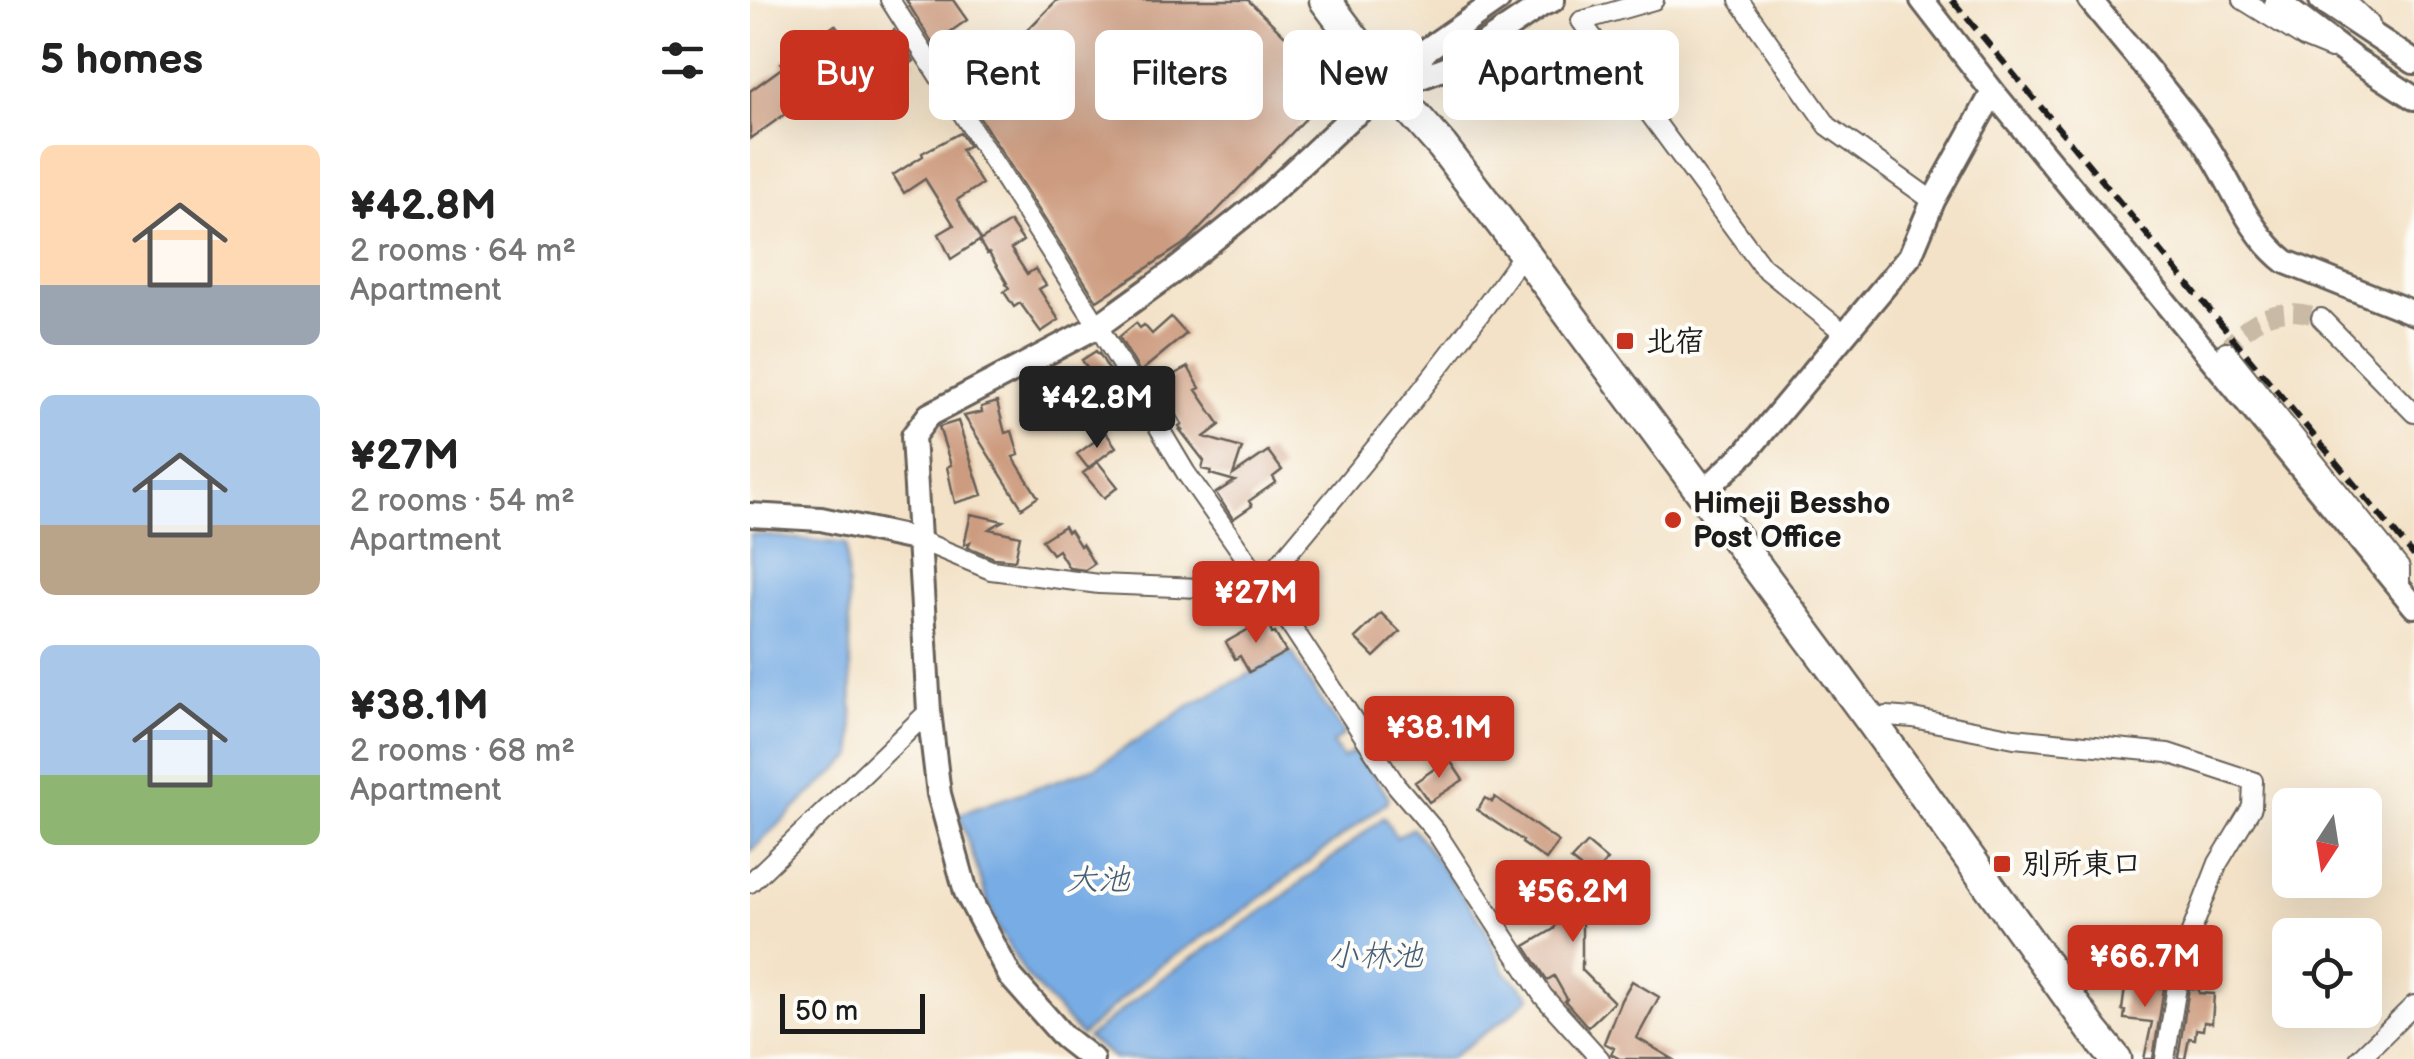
<!DOCTYPE html>
<html lang="en">
<head>
<meta charset="utf-8">
<style>
	:root { --surface:#fff; --page:#f6f6f6; --text:#222; --muted:#767676; --accent:#c8321e }
	body { margin:0; font-family:"Balsamiq Sans","Klee One",sans-serif; background:var(--page); color:var(--text); height:100vh; display:flex; flex-direction:column; font-size:38px; white-space:nowrap }
	* { box-sizing:border-box; margin:0 }
	p { font-size:32px; color:var(--muted) }
	.icon { flex:none; width:55px; height:55px; fill:none; stroke:currentColor; stroke-width:2; stroke-linecap:round; stroke-linejoin:round }
	.map { position:relative; flex:1; overflow:hidden }
	.details { display:flex; flex-direction:column; background:var(--surface); width:750px }
	.details>* { flex:none }
	.hud { position:absolute; left:30px; top:30px; width:950px; height:90px; display:flex; gap:20px }
	.needle { width:65px; rotate:192deg }
	.controls { position:absolute; left:1522px; top:788px; display:grid; gap:20px }
	.controls a { display:grid; place-items:center; width:110px; height:110px; border-radius:15px; background:var(--surface); box-shadow:0 10px 40px #0002; font-size:50px }
	.scale { position:absolute; left:30px; bottom:25px; width:145px; box-sizing:border-box; padding-left:10px; border:5px solid #1c1c1c; border-top:0; font-size:28px; line-height:35px; white-space:nowrap; color:#1c1c1c; -webkit-text-stroke:8px #fdfcf7; paint-order:stroke }
	.price { position:absolute; translate:-50% -85px; padding:0 22px; border-radius:10px; background:var(--accent); color:#fff; font-size:32px; line-height:65px; filter:drop-shadow(0 2px 5px #0008) }
	.price::after { content:''; position:absolute; left:50%; top:60px; width:30px; height:22px; margin-left:-15px; background:inherit; clip-path:polygon(0 0,100% 0,50% 100%) }
	.price.on { background:#222; color:#fff }
	ul { padding:0; list-style:none }
	li { display:flex; align-items:center; gap:30px; height:250px; padding:0 40px }
	li span { display:grid; place-items:center; flex:none; width:280px; height:200px; border-radius:15px; color:#555 }
	li>.icon { margin-inline-start:auto }
	span .icon { width:120px; height:120px; fill:#fffc; stroke-width:1 }
	li b { font-size:42px }
	h2 { display:flex; justify-content:space-between; align-items:center; height:120px; padding:0 40px; font-size:42px }
	.tag { padding:0 35px; border-radius:15px; background:var(--surface); box-shadow:0 10px 40px #0002; font-size:35px; line-height:90px }
	.tag.on { background:var(--accent); color:#fff }
	main { display:flex; flex:1; min-height:0 }
	.map>svg:first-child { display:block }
	.water { fill:#77ace4; stroke:#4a6480; stroke-width:2.5 }
	.building { fill:#cd9c80 }
	.lines { fill:none; stroke-linecap:round; stroke-linejoin:round }
	.street-tunnel { stroke:#c8baa5; stroke-width:18; stroke-dasharray:18 9; stroke-linecap:butt }
	.street-casing { stroke:#676158; stroke-width:22 }
	.secondary-casing { stroke:#676158; stroke-width:28 }
	.highway-casing { stroke:#676158; stroke-width:35 }
	.street { stroke:#fff; stroke-width:18 }
	.secondary { stroke:#fff; stroke-width:22 }
	.highway { stroke:#fff; stroke-width:30 }
	.rail { stroke:#1c1c1c; stroke-width:6; stroke-dasharray:15 8; stroke-linecap:butt }
	.poi-dot { fill:#c8321e; stroke:#fdfcf7; stroke-width:4 }
	.labels { text-anchor:middle; stroke-width:8; stroke-linejoin:round; paint-order:stroke }
	.poi-label { font-size:30px; font-weight:bold; fill:#1c1c1c; stroke:#fdfcf7; text-anchor:start }
	.water-label { font-size:32px; font-style:italic; fill:#455d76; stroke:#fdfcf7 }
</style>
</head>
<body>
<main>
<section class="details">
<h2>5 homes<svg class="icon" aria-label="filters" viewBox="0 0 24 24"><path d="M4 7h16M4 17h16"/><circle cx="9" cy="7" r="2"/><circle cx="15" cy="17" r="2"/></svg></h2>
<ul>
<li><span style="background:linear-gradient(#ffd9b3 70%,#9aa5b1 0)"><svg class="icon" aria-label="home" viewBox="0 0 24 24"><path d="M3 11l9-7 9 7M6 9v11h12V9"/></svg></span><div><b>¥42.8M</b><p>2 rooms · 64 m²</p><p>Apartment</p></div></li>
<li><span style="background:linear-gradient(#a9c7e8 65%,#b9a48a 0)"><svg class="icon" aria-label="home" viewBox="0 0 24 24"><path d="M3 11l9-7 9 7M6 9v11h12V9"/></svg></span><div><b>¥27M</b><p>2 rooms · 54 m²</p><p>Apartment</p></div></li>
<li><span style="background:linear-gradient(#a9c7e8 65%,#8fb573 0)"><svg class="icon" aria-label="home" viewBox="0 0 24 24"><path d="M3 11l9-7 9 7M6 9v11h12V9"/></svg></span><div><b>¥38.1M</b><p>2 rooms · 68 m²</p><p>Apartment</p></div></li>
</ul>
</section>
<div class="map">
<svg width="1664" height="1059" viewBox="0 0 1664 1059">
	<rect width="100%" height="100%" fill="#fdfcf7"/>
	<filter id="ink" filterUnits="userSpaceOnUse"><feTurbulence type="fractalNoise" baseFrequency=".01" numOctaves="2"/><feDisplacementMap in="SourceGraphic" scale="20" xChannelSelector="R" yChannelSelector="G"/><feConvolveMatrix kernelMatrix="1 2 1 2 8 2 1 2 1" color-interpolation-filters="sRGB"/></filter>
	<filter id="wash" filterUnits="userSpaceOnUse"><feTurbulence type="fractalNoise" baseFrequency=".0048" numOctaves="4" result="noise"/><feDisplacementMap in="SourceGraphic" scale="40" xChannelSelector="R" yChannelSelector="G"/><feGaussianBlur stdDeviation="2.25" result="paint"/><feColorMatrix in="noise" values="0 0 0 0 0 0 0 0 0 0 0 0 0 0 0 0 0 1.4 0 .05"/><feComposite in="paint" operator="in"/></filter>
	<g filter="url(#wash)">
		<rect width="100%" height="100%" fill="#f3e2c7"/>
		<path class="water" d="M0 534 96 544 104 756 58 796 0 852Z
			M542 652 557 680 595 734 582 743 593 758 606 750 638 796 636 803 500 906 407 967 331 1036 276 975 245 923 209 814 346 767 442 704Z
			M634 817 646 837 663 828 734 925 754 971 781 996 760 1015 699 1059H365L337 1038 408 981 526 902Z"/>
		<g id="blocks">
			<path class="building" d="M156 0H203L217 20 183 44Z
				M307 0H498L589 88 565 113 563 111 438 241 347 301 223 107V85Z
				M85 25 106 52 129 35 132 39 144 30 164 61 135 83 125 69 109 81 97 63 64 88 62 95 0 139V91L33 67 31 63Z
				M210 133 219 146 211 149 213 154 232 184 207 200 231 240 260 222 273 241 261 249 277 274 285 269 296 285 289 289 309 320 291 332 270 303 264 307 254 292 259 288 256 284 257 283 239 253 237 254 229 241 201 259 189 234 204 225 175 179 154 193 143 175 173 156 172 153Z
				M421 317 436 334 390 372 369 337 386 323 390 328 394 325 402 334Z
				M346 351 348 354 349 353 362 375 347 384 332 360Z
				M438 367 450 388 446 390 470 425 454 437 492 448 483 475 518 451 532 470 523 477 526 482 499 501 502 506 483 519 466 493 485 481 460 474 461 471 452 469 454 461 430 430H432L429 426 432 424 408 383Z
				M247 402 255 433 262 431 269 455 263 457 288 497 272 508 214 416 232 412 231 407Z
				M208 421 232 495 205 503 197 467 201 465 189 427Z
				M356 433 366 447 338 468 327 454Z
				M348 462 368 487 354 498 333 473Z
				M221 514 253 521 239 529 270 536 265 560 244 558 218 547 220 542 214 545Z
				M314 526 317 532 320 530 330 546 332 544 334 547 344 564 335 570 319 568 308 550 302 554 292 540Z
				M631 613 650 632 624 657 605 638Z
				M517 619 522 634 525 633 536 652 499 672 490 656 485 659 476 642Z
				M659 710 663 715 667 712 680 732 657 748 641 722Z
				M699 759 713 780 679 802 665 782Z
				M745 797 809 842 796 860 772 843 773 841 727 810 735 798 742 802Z
				M837 843 857 860 830 893 842 898 832 922V970L864 1002 838 1027 815 1001 817 999 804 976 797 980 775 946 804 929 830 867 821 860Z
				M882 981 909 997 887 1038 923 1059H870L861 1054 864 1048 854 1043 871 1000Z
				M1388 985 1414 988 1403 1059H1394L1402 1022 1374 1019 1375 1011 1372 1010 1375 987 1387 988Z
				M1439 988 1449 989V993L1464 994 1462 1023 1454 1022 1453 1030 1446 1029 1445 1039 1439 1038 1435 1059 1428 1058Z"/>
		</g>
	</g>
	<g filter="url(#ink)">
		<use href="#blocks" fill-opacity="0" stroke="#676158" stroke-width="2.5"/>
		<g class="lines">
			<path class="street-tunnel" d="M1476 351C1500 317 1532 303 1571 318"/>
			<defs>
				<path id="street" d="M140 0 348 326 436 473 513 583 646 785 686 832 793 996 850 1059
					M904 0 831 21 1012 266 1094 333
					M989 0 1078 126 1183 201
					M1493 0 1554 38 1581 49
					M1595 0 1620 24
					M1571 318 1664 413
					M1476 351 1650 568V590
					M169 540 241 570 349 584 476 589 513 583C604 475 693 368 774 253
					M1122 722 1136 716 1163 718 1264 738 1418 753 1503 781 1502 807 1468 863 1432 956 1415 1059
					M0 883 179 711
					M1609 1059 1664 1005"/>
				<path id="secondary" d="M1172 0 1243 92 1664 606
					M1340 0C1378 47 1418 92 1453 140 1481 180 1497 232 1536 262L1664 313
					M1526 0 1604 59 1664 98
					M1571 0 1664 62
					M649 85 701 66 793 4 803 0
					M952 493 997 451 1160 256 1183 201 1243 92
					M0 515 71 519 169 540
					M342 1059 314 1037 260 976 216 892 189 794 179 711 163 436 179 415 348 326 427 269 514 199 598 120 641 88 679 48 748 0"/>
				<path id="highway" d="M575 0 641 88 692 146 774 253 1122 722 1343 1031 1366 1059"/>
			</defs>
			<use href="#street" class="street-casing"/>
			<use href="#secondary" class="secondary-casing"/>
			<use href="#highway" class="highway-casing"/>
			<use href="#street" class="street"/>
			<use href="#secondary" class="secondary"/>
			<use href="#highway" class="highway"/>
			<path class="rail" d="M1202 0 1664 556"/>
		</g>
	</g>
	<g class="poi-dot">
		<rect x="865" y="331" width="20" height="20" rx="5"/>
		<circle cx="923" cy="520" r="10"/>
		<rect x="1242" y="854" width="20" height="20" rx="5"/>
	</g>
	<g class="labels">
		<g class="poi-label">
			<text x="895" y="351">北宿</text>
			<text x="943" y="513">Himeji Bessho<tspan x="943" dy="34">Post Office</tspan></text>
			<text x="1272" y="874">別所東口</text>
		</g>
		<g class="water-label">
			<text x="348" y="890">大池</text>
			<text x="625" y="966">小林池</text>
		</g>
	</g>
</svg>
<div class="controls">
<a><svg class="needle" viewBox="-14 -14 28 28"><path d="M0-13l5 13h-10z" fill="#e53935"/><path d="M0 13l5-13h-10z" fill="#767676"/></svg></a>
<a><svg class="icon" aria-label="locate" viewBox="0 0 24 24"><circle cx="12" cy="12" r="6"/><path d="M12 2v4M12 18v4M2 12h4M18 12h4"/></svg></a>
</div>
<div class="scale">50 m</div>
<b class="price on" style="left:347px;top:451px">¥42.8M</b>
<b class="price" style="left:506px;top:646px">¥27M</b>
<b class="price" style="left:689px;top:781px">¥38.1M</b>
<b class="price" style="left:823px;top:945px">¥56.2M</b>
<b class="price" style="left:1395px;top:1010px">¥66.7M</b>
<div class="hud">
<a class="tag on">Buy</a>
<a class="tag">Rent</a>
<a class="tag">Filters</a>
<a class="tag">New</a>
<a class="tag">Apartment</a>
</div>
</div>
</main>
</body>
</html>
